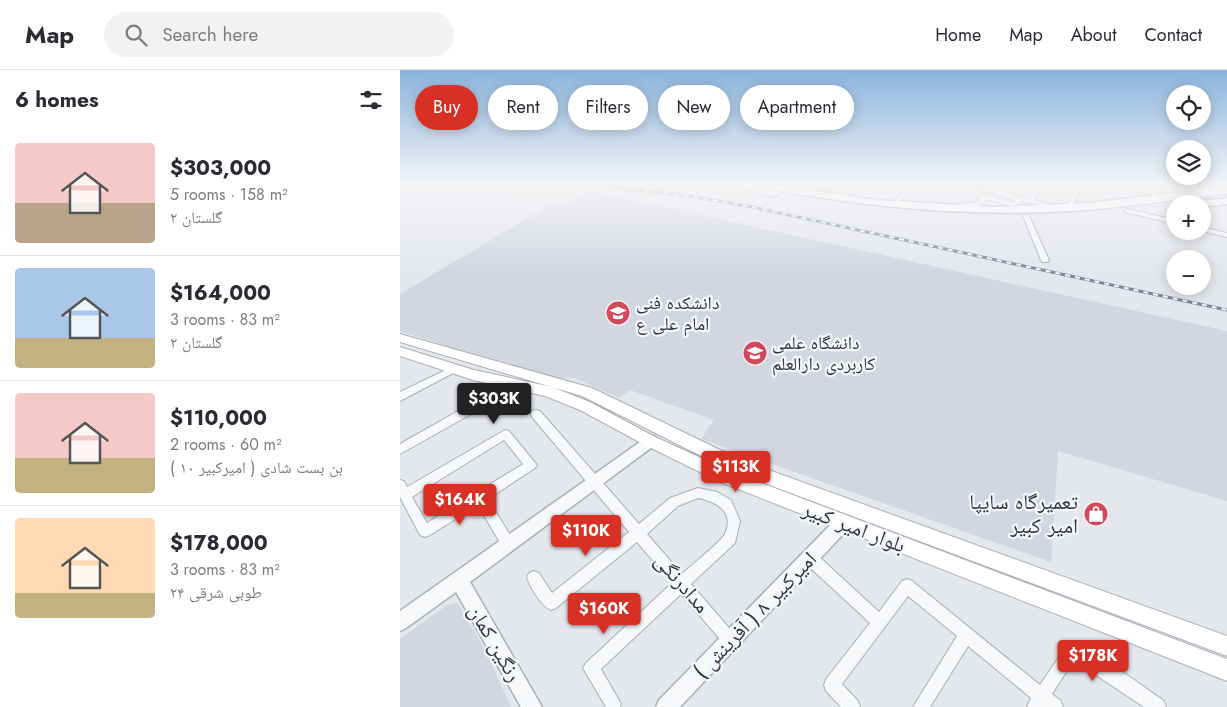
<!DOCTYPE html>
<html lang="en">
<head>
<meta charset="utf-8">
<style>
	:root { --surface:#fff; --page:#f2f2f3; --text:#2b2b33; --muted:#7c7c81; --line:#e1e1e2; --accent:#d93025 }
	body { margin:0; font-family:Jost,"Noto Naskh Arabic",sans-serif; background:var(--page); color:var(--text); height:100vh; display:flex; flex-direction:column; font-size:19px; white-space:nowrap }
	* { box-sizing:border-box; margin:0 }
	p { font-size:16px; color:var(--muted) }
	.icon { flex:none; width:28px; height:28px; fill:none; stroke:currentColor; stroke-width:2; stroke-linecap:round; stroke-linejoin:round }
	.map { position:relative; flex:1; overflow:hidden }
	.panel { display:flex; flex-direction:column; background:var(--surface); width:400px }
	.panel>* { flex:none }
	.top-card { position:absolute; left:15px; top:15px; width:475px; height:45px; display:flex; gap:10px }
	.fabs { position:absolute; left:766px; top:15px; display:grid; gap:10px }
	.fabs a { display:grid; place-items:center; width:45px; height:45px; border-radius:50%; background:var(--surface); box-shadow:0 2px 12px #0003; font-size:25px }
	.price { position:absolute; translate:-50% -42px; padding:0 11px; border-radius:5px; background:var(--accent); color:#fff; font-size:16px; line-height:32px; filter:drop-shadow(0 1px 2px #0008) }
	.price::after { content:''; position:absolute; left:50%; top:30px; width:15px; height:11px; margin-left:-8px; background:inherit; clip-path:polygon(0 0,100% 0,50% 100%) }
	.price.selected { background:#222; color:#fff }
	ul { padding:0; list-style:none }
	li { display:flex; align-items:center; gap:15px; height:125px; padding:0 15px }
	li+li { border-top:1px solid var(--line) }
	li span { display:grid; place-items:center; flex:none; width:140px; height:100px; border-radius:5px; color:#555 }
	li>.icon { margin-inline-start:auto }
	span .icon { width:60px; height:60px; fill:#fffc; stroke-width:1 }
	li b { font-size:21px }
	h2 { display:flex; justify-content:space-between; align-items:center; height:60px; padding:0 15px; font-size:21px }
	.pill { padding:0 18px; border-radius:22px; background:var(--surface); box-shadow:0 2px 12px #0003; font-size:18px; line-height:45px }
	.pill.selected { background:var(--accent); color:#fff }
	header { display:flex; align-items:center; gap:30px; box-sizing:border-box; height:70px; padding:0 25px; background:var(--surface); border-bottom:1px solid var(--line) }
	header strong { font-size:24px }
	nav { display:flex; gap:28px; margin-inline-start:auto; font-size:18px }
	.search { width:350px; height:45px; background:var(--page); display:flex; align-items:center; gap:12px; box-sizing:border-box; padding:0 18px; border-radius:28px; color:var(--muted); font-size:19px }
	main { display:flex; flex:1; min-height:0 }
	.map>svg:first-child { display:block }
	.built { fill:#d2d6de }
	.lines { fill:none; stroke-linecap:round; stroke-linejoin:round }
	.primary-tunnel { stroke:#bfc3cb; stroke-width:10; stroke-dasharray:10 5; stroke-linecap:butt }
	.minor-casing { stroke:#a9aeb7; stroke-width:2 }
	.tertiary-casing { stroke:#a9aeb7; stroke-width:3 }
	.secondary-casing { stroke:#a9aeb7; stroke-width:2 }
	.primary-casing { stroke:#a3abb8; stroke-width:3 }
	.minor { fill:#f7f8fa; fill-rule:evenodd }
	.tertiary { fill:#f7f8fa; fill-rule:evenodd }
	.secondary { fill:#fff; fill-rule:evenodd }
	.primary { fill:#fff; fill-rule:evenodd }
	.rail-casing { stroke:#7d8696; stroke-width:3 }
	.rail { stroke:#f4f6f9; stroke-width:2; stroke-dasharray:5; stroke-linecap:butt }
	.labels { text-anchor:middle; stroke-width:4.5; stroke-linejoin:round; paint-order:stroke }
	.poi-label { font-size:18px; fill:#2b3445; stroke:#f4f6f9; text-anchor:start }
	.near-poi-label { font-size:21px; fill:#2b3445; stroke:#f4f6f9; text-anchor:end }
	.near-street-label { font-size:21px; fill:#2b3445; stroke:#f4f6f9 }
</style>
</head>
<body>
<header>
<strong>Map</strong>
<div class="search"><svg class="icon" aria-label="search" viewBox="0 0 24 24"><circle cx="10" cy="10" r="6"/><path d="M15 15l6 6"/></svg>Search here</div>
<nav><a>Home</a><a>Map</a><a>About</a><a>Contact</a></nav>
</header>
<main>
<section class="panel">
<h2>6 homes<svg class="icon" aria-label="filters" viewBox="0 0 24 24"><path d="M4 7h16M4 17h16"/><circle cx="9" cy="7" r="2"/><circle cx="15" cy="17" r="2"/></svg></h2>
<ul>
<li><span style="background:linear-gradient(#f6c9c9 60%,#b9a48a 0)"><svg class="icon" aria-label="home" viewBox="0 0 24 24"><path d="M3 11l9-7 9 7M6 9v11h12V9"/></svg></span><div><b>$303,000</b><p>5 rooms · 158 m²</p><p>گلستان ۲</p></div></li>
<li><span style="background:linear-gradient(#a9c7e8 70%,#c2b280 0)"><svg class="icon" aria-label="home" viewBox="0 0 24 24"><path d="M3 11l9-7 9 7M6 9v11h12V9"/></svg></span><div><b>$164,000</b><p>3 rooms · 83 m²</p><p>گلستان ۲</p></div></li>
<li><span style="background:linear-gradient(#f6c9c9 65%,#c2b280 0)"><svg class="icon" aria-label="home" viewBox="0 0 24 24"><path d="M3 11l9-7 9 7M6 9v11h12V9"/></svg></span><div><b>$110,000</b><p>2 rooms · 60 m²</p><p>بن بست شادی ( امیرکبیر ۱۰ )</p></div></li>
<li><span style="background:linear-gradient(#ffd9b3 75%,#c2b280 0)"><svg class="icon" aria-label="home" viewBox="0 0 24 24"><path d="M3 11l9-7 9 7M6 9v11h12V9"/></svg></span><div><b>$178,000</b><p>3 rooms · 83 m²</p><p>طوبی شرقی ۲۴</p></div></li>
</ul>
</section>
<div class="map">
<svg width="827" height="637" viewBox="0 0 827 637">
	<rect width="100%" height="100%" fill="#e4e7ec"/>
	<path class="built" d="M188 120 827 261V431L658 381 651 492 301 369 314 350 230 320 219 328 174 308H157L117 299 0 261V224L155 132 169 133Z
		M58 533 86 582 111 637H0V569L47 535Z"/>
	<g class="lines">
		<path class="primary-tunnel" d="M776 129 827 124"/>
		<defs>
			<path id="minor" d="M451 115H457L441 128H437V126Z
				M511 115H517L497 134H493V132Z
				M549 115H557L611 132 616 131 572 115H580L628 129 636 115H642L634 130 658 137 655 139 622 131 620 134 611 136 586 129V131L579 136 554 138 552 137V135L577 132 580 130 578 126Z
				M677 115H683L672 138 667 139 666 138Z
				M751 115H757L756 130 751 129Z
				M727 139 775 150V154L725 142 724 141Z
				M626 144 629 146 649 190 648 192H642L641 190 623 146Z
				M802 157 827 163V167L802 161Z
				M54 296 59 299 57 301 0 331V322Z
				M107 309 110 310 112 313 110 316 89 334 0 384V374L81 328Z
				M136 340 140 341 239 454 270 428 298 418 317 422 331 430 340 451 335 473 291 514 335 565 337 570 335 575 330 577 325 575 281 524 201 599 221 634 220 637H206L186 603 183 598 186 593 272 513 237 472 156 538 151 540C141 536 131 518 127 508L129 503 134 501 139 503 152 523 229 462 132 347 131 344 132 341ZM298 428C317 432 335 442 325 464 321 471 290 497 282 504L247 464 278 436Z
				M105 360 109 361 137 395 135 398 88 429 113 470 115 474 113 478 108 480 103 478 78 435 30 465 25 467 20 465 0 427V410L4 411 7 417ZM104 370 123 394 27 453 12 427Z
				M410 481 415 483 479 542 502 511 507 509 512 511 640 615 659 587C692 573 737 613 764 631L766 637H744L693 603 676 598 668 599 652 624 661 631 663 637H627L631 628 568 576 530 637H513L557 566 508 526 442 614 458 631 460 637H441L426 621 424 615 426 609 470 553 405 493 403 488 405 483Z"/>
			<path id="tertiary" d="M250 365 255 367 257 371 255 375 70 512 142 637H121L56 522 6 558 0 561V541Z
				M443 446 449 448 451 453 449 458 280 637H256L259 630 437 448Z"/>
			<path id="secondary" d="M0 264 192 318 341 390 827 566V586L329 400 182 326 0 272Z
				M0 277 74 300 152 317 190 332 255 367 332 402 827 589V611L320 412 245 375 180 340 145 326 73 310 0 286Z"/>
			<path id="primary" d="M331 115H346L377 122 379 124 374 127Z
				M359 115H377L477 130 594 137 689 133 827 117V123C775 130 722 138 669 141 567 147 464 137 364 118Z
				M827 128V134L802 137V134H797L802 131Z"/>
		</defs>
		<use href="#minor" class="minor-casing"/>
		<use href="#tertiary" class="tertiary-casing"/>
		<use href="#secondary" class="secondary-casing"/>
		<use href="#primary" class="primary-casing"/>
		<use href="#minor" class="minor"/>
		<use href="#tertiary" class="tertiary"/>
		<use href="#secondary" class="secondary"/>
		<use href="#primary" class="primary"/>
		<defs>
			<path id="rail" d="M194 115 289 126 352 137 827 240"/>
		</defs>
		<use href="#rail" class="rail-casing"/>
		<use href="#rail" class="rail"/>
	</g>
	<linearGradient id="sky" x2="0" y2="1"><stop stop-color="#8bb4dd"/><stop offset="0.56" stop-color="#f3f4f6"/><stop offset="1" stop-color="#f3f4f6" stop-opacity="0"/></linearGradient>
	<rect width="827" height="204" fill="url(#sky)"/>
	<defs>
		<symbol id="university-disc" viewBox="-11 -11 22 22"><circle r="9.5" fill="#d1495b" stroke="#f4f6f9"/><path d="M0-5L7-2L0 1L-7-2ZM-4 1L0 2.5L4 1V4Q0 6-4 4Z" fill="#fff"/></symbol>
		<symbol id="shop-disc" viewBox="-11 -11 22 22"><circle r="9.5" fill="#d1495b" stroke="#f4f6f9"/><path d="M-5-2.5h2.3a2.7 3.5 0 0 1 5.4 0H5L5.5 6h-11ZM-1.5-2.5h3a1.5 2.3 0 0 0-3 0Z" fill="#fff"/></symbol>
	</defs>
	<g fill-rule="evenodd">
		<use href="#university-disc" x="204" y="229" width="28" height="28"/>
		<use href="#university-disc" x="341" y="269" width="28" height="28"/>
		<use href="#shop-disc" x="682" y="430" width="28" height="28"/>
	</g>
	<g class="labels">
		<g class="poi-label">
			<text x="236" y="239">دانشکده فنی<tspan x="236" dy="21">امام علی ع</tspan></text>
			<text x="372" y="279">دانشگاه علمی<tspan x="372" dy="21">کاربردی دارالعلم</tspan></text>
		</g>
		<g class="near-poi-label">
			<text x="678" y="439">تعمیرگاه سایپا<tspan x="678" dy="24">امیر کبیر</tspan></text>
		</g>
		<g class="near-street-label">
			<text transform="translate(454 457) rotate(21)" y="7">بلوار امیر کبیر</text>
			<text transform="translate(282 513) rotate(49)" y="7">مدادرنگی</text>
			<text transform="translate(355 545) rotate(-46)" y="7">امیرکبیر ۸ ( آفرینش )</text>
			<text transform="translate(95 573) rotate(60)" y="7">رنگین کمان</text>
		</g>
	</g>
</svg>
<div class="fabs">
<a><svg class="icon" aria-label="locate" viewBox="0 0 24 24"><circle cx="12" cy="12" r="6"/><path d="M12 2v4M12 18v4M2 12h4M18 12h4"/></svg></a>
<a><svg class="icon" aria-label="layers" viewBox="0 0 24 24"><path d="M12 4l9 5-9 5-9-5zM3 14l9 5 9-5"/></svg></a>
<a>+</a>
<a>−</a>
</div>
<b class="price selected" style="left:94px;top:355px">$303K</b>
<b class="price" style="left:336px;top:423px">$113K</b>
<b class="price" style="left:60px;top:456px">$164K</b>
<b class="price" style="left:186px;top:487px">$110K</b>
<b class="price" style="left:204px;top:565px">$160K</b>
<b class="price" style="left:693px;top:612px">$178K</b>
<div class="top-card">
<a class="pill selected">Buy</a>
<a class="pill">Rent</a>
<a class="pill">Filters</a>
<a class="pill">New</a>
<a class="pill">Apartment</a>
</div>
</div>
</main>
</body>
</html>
